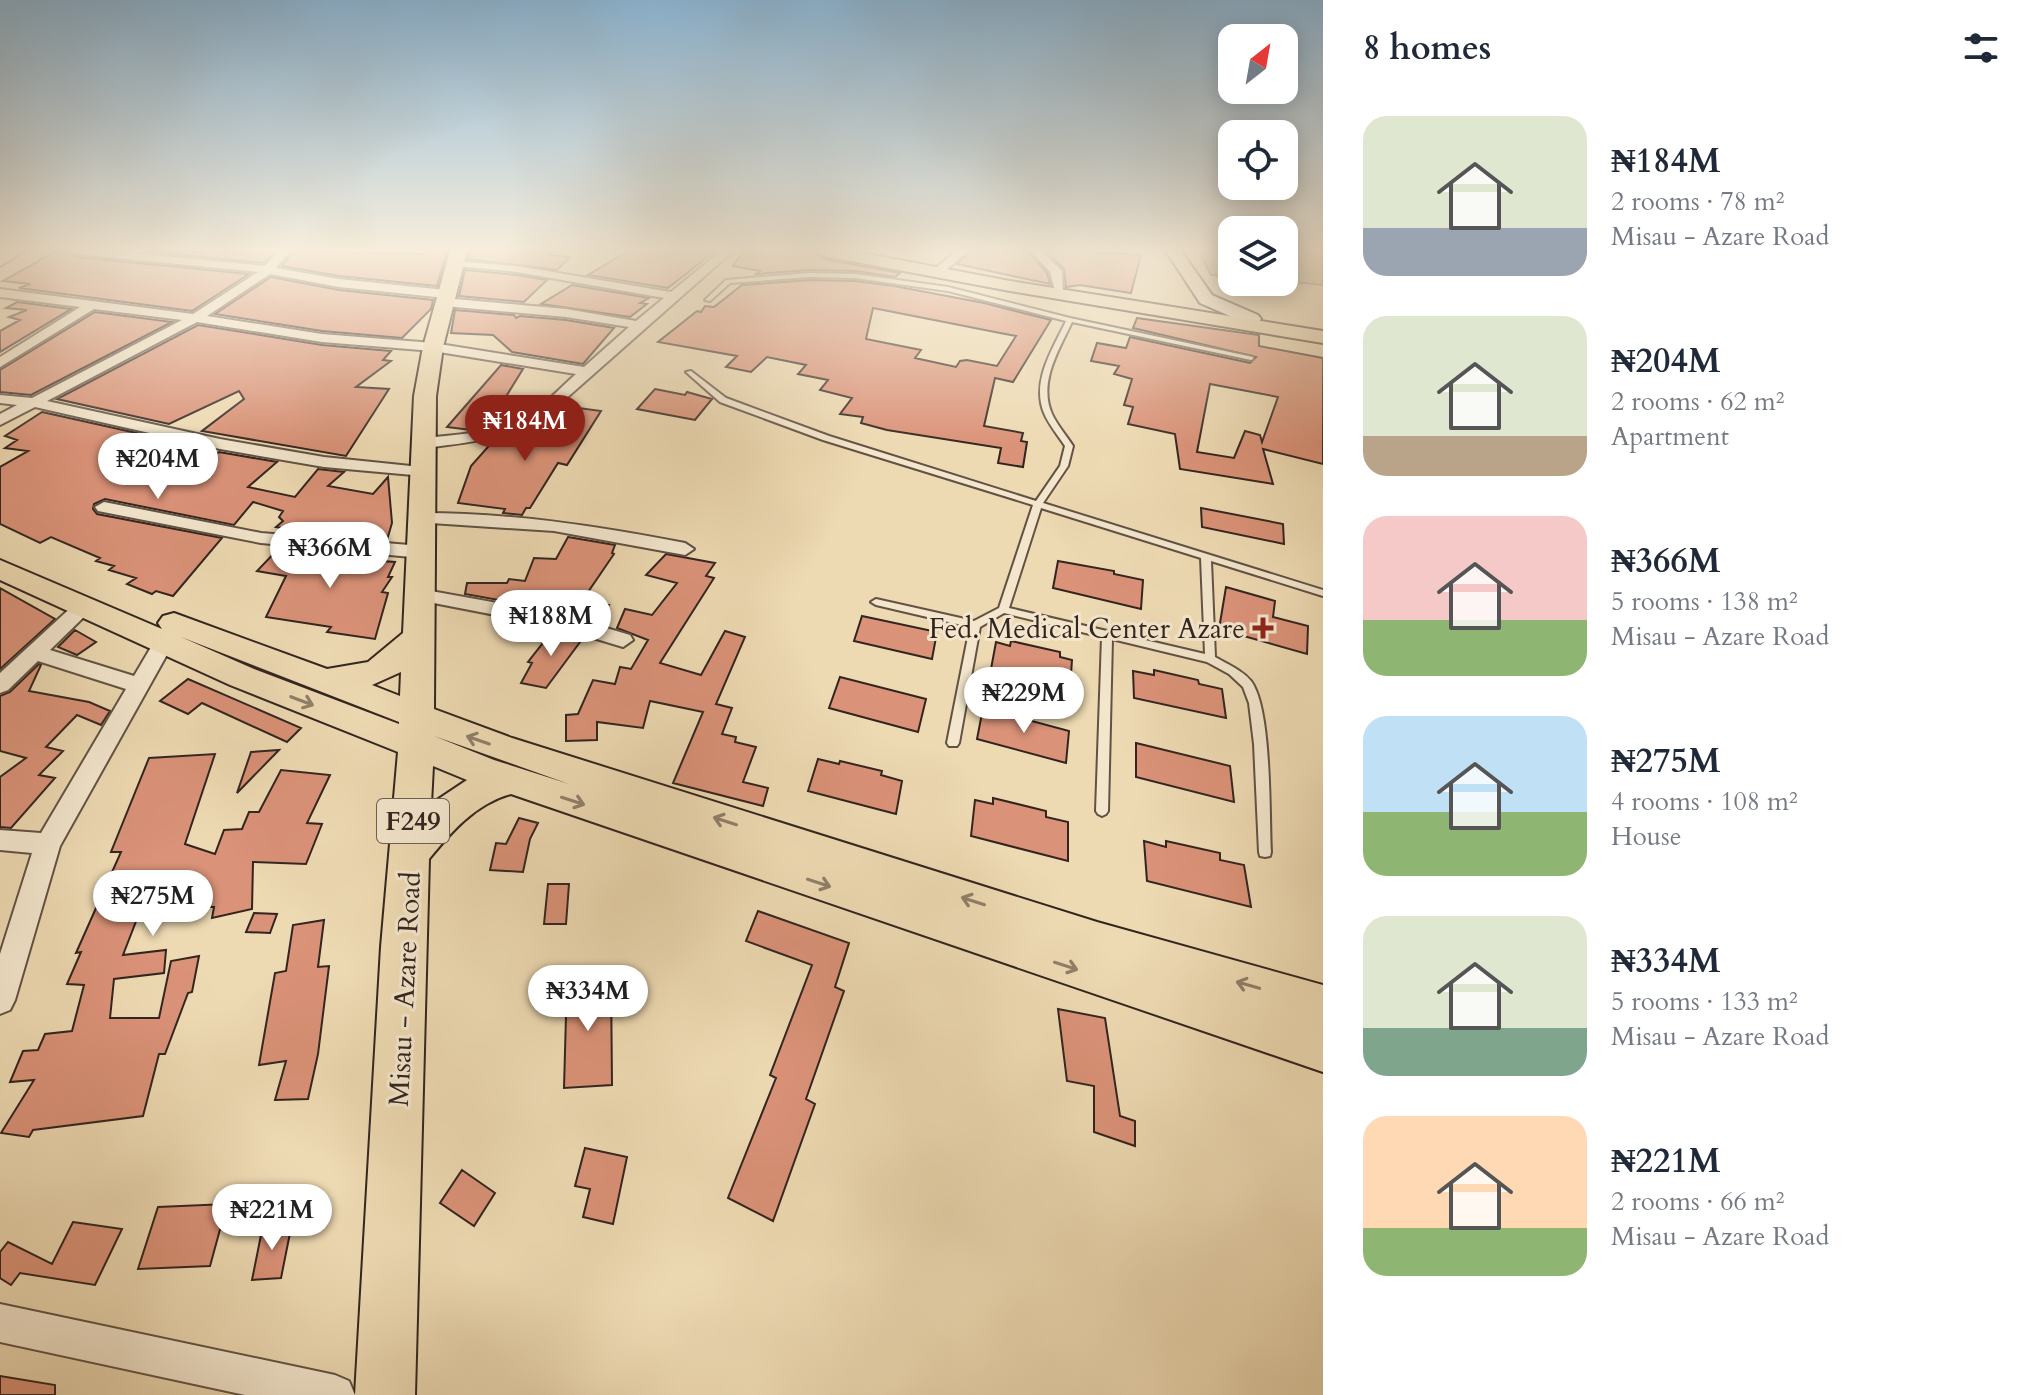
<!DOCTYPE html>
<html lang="en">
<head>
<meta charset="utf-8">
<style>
	:root { --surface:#fff; --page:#f2f2f3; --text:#1f2937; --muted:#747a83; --accent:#8f2418 }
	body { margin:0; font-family:Cardo,serif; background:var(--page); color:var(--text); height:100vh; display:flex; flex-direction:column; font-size:30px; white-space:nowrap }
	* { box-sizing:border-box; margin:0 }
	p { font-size:26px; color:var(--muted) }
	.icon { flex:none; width:44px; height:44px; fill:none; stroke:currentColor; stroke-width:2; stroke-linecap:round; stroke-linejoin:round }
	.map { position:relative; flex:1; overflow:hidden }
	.details { display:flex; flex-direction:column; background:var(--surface); width:720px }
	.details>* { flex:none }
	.needle { width:52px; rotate:31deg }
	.buttons { position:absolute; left:1218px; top:24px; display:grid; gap:16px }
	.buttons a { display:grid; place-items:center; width:80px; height:80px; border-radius:16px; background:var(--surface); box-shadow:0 4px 20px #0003; font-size:40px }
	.price { position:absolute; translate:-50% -68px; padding:0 18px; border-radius:28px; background:#fff; color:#222; font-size:26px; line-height:52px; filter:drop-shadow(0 2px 4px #0008) }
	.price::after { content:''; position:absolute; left:50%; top:48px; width:24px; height:18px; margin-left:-12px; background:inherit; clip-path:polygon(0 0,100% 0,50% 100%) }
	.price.active { background:var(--accent); color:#fff }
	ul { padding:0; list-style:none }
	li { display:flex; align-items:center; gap:24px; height:200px; padding:0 40px }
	li span { display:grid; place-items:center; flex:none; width:224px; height:160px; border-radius:24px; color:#555 }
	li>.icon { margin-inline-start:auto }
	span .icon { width:96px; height:96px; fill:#fffc; stroke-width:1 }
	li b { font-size:34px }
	h2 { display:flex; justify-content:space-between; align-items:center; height:96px; padding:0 40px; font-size:34px }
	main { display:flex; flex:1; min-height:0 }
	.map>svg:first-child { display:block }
	.green { fill:#bdbe89; stroke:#787254; stroke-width:2 }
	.building { fill:#da9278; stroke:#322520; stroke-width:2; fill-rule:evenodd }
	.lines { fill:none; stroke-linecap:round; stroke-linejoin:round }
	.lane-casing { stroke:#615244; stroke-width:4 }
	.street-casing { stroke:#615244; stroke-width:4 }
	.secondary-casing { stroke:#322520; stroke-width:4 }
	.primary-casing { stroke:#322520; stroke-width:4 }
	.lane { fill:#f3e6cd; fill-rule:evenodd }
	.street { fill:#f3e6cd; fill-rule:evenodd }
	.secondary { fill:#f3e6cd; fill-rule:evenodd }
	.primary { fill:#edd9b2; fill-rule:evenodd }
	.oneway { stroke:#907f69 }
	.poi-dot { fill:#8f2418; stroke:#f3e6cd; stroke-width:3 }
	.labels { text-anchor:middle; stroke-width:6; stroke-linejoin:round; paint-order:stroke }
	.shield { fill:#f3e6cd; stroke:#6c5f54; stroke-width:2 }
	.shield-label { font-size:26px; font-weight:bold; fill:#322520 }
	.poi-label { font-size:28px; fill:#322520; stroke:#f3e6cd; text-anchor:end }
	.street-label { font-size:28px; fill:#322520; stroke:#f3e6cd }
</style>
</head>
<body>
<main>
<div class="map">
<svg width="1323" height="1395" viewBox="0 0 1323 1395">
	<rect width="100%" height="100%" fill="#edd9b2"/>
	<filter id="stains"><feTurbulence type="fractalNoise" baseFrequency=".0025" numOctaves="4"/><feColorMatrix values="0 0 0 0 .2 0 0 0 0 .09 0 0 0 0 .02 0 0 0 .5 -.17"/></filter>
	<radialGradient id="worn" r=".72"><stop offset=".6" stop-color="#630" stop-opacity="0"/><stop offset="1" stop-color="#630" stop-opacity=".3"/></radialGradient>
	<path class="green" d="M1199 251H1232V277L1211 275Z
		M1284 251H1323V285L1284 281Z"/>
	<path class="building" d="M56 251H68L76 257 249 274 192 311 19 288 30 284 3 281Z
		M143 251H275L264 263Z
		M293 251 425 254V251H447L437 286 339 276 282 266Z
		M470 251H556L549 255 570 257 557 270 468 259Z
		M628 251H715L668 288 588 275Z
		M743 251H813L823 259 900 273 895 277 855 271 810 270 756 274 760 271 733 266Z
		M971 251H1028L1047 273 1050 284 957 264Z
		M1046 251H1075L1141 255 1131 293 1080 285 1066 287 1064 269Z
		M465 270 517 275 547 280 524 302 459 296Z
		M271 277 339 290 433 300 431 309 402 338 322 331 215 314Z
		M810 280 855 281 894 286 984 303 1051 320 1013 382 995 378 984 426 1023 433 1021 441 1027 442 1023 467 998 463 1001 448 887 430 861 423 863 417 840 414 852 398 820 390 828 380 798 374 806 365 767 357 751 372 726 367 737 356 658 342 697 311 701 312 705 306 714 307 742 285ZM873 308 1000 333 1016 336 997 366 967 360 960 361 956 367 915 358 921 350 866 339Z
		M572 285 649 298 640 303 647 304 630 317 541 304Z
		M17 302 71 309 0 352V331L20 320 9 317 27 310 6 308Z
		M455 310 514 315 516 318 520 316 566 320 614 328 583 364 512 352 493 335 451 333Z
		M95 312 172 322 31 395 0 392V370Z
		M1137 318 1259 335V346L1323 358V464L1263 449 1273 484 1180 469 1175 434 1128 424 1133 407 1124 405 1132 379 1114 374 1119 366 1091 361 1097 343 1126 348 1130 337 1250 363 1256 357 1133 328ZM1210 384 1278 397 1262 442 1260 435 1245 431 1234 458 1197 452Z
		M198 325 322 345 391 351 383 360 391 361 356 387 389 389 346 456 202 431 244 399 239 391 169 424 57 399Z
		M501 365 523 369 497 411 520 416 471 430 447 427Z
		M655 389 685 395 687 392 712 399 695 420 637 409Z
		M571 407 601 411 567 465 558 463 530 508H526L522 515 503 513 505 509 458 503 471 466 494 440 544 421 560 424Z
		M42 412 141 434 100 458 145 475 158 464 192 470 219 452 277 462 248 487 295 497 318 469 344 472 328 486 373 494 388 477 392 523 387 540 293 533 295 530 276 527 283 521 279 517 283 511 253 502 234 525 105 499 94 504 93 509 97 514 222 538 173 596 156 591 152 594 127 584 136 578 109 570 114 566 96 561 100 558 51 537 40 543 0 524V467L28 451 5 448 17 440 5 436Z
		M1201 508 1283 524 1284 544 1202 527Z
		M568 537 615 545 612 553 614 554 584 598 609 605 596 622 560 611 465 594 467 583H507L509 579 525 581 534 558 556 559Z
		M279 548 382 557 381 561 395 562 388 577H392L382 592 388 593 375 639 327 632 331 627 266 617 286 576 257 571Z
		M666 554 715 563 706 576 714 578 660 663 701 675 725 631 745 637 716 704 732 708 722 734 736 737 735 742 756 747 743 782 768 788 763 806 673 783 703 712 650 701 643 728 597 722V740L566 741V715L578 714 593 680 615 684 620 667 631 669 648 640 617 628 625 609 652 615 677 583 646 575Z
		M1058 561 1114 571V574L1143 580 1141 609 1053 588Z
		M1226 587 1275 601 1273 617 1308 626 1307 654 1219 629Z
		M0 588 55 619 0 669Z
		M862 616 937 632 932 659 854 641Z
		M554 629 583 638 546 688 521 683 532 663 528 662Z
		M75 630 96 642 77 655 58 647Z
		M1011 641 1060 652V657L1072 660 1070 688 991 669 996 642 1010 646Z
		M39 664 41 665 29 691 89 702 110 711 101 725 77 715 46 747 63 751 39 775 55 778 11 828 0 827V777L26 758 0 751V696L10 692Z
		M1154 670 1198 680 1199 684 1222 689 1226 718 1134 698 1133 671 1154 675Z
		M840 677 926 699 918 732 829 708Z
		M188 679 301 728 287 742 202 703 188 714 160 701Z
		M983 708 1069 731 1066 763 977 739Z
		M1136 743 1230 766 1234 802 1136 777Z
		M279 750 237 793 251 752Z
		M215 754 185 844 215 854 224 830 242 829 249 812H259L281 770 330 775 307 823 322 824 306 864 253 862 252 909 212 918 214 907 142 906 123 955 166 950 164 973 114 979 110 1018H159L171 961 199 956 192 992 188 993 165 1054H159L143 1116 33 1130 29 1137 1 1133 34 1080 10 1082 23 1051 38 1050 45 1034 72 1031 84 985 67 984 81 952 76 953 121 852H111L149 758Z
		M818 759 839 764 840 761 882 771 881 775 902 781 896 814 808 791Z
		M993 798 1046 811V817L1068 822V861L971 836 975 800 993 804Z
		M519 818 538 823 530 839 523 872 490 870 496 843 506 844Z
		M1144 841 1166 847V841L1220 853V860L1244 865 1251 907 1147 881Z
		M548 884H569L566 924H544Z
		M758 911 849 943 835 987 844 991 806 1099 815 1104 773 1221 728 1198 776 1078 770 1075 812 965 746 941Z
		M254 913 277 914 270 933 246 932Z
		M324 920 318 967 329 966 318 1054 308 1099 275 1100 286 1061 259 1065 275 973 286 971 293 925Z
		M611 977 612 1085 564 1088 567 979Z
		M1058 1009 1105 1018 1120 1116 1135 1121V1146L1094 1132V1086L1067 1081Z
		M585 1148 627 1157 613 1224 583 1217 590 1189 575 1186Z
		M462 1170 495 1193 474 1226 440 1203Z
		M227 1204 210 1266 138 1269 158 1207Z
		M73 1222 122 1229 95 1285 20 1273 11 1285 0 1278V1252L8 1242 52 1264Z
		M292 1223 281 1278 252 1280 263 1225Z
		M0 1376 55 1385V1395H0Z"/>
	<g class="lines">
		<defs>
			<path id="lane" d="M810 273 855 274 948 287 1070 318 1253 357V359L1251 360 1072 322C1059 350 1038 382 1052 414 1057 425 1066 435 1073 446L1068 466 1043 503 1323 590V596L1211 561 1215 657C1227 664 1242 670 1251 681 1272 709 1269 815 1271 852L1270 856 1265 857 1260 856 1259 852 1254 744 1249 703 1243 687 1229 674 1207 662 1112 639 1108 811 1106 814 1102 816 1098 814 1096 811 1102 637 1004 613 980 627 959 743 957 746H949L947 743 970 627 876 605 871 602 876 599 974 621 999 608 1033 505 823 440 720 402 686 372 691 371 726 398 829 436 1036 501 1060 466 1065 446C1058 435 1049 425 1044 413 1031 381 1053 349 1066 321L948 291 855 278 810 277 730 283 710 301 705 300 726 280ZM1041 508 1201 558 1205 654 1009 608Z"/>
			<path id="street" d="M71 251H111L265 266 279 251H290L276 268 339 279 446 290 452 294 446 298 339 287 270 274 207 316 322 334 433 343 584 367 629 327 566 317 444 306 438 302 444 298 566 309 636 321 664 298 517 272 456 266 452 265V261L517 266 671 292 721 251H733L545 417C507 439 467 443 424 448L416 443 424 438C461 434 502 433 533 412 549 401 562 386 576 374L433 351 322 342 197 322 47 401 220 439 324 457 430 468 432 471 424 476 324 467 220 449 35 407 0 425V414L17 405 0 403V395L32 398 182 320 94 309 0 367V357L80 307 0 297V289L193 314 258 272 76 254Z
				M956 251H968L945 271H937V267Z
				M1031 251H1042L1062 271 1063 292H1055L1050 272Z
				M104 502 261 533 422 546 431 552 422 558 261 543 98 511 95 507Z
				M422 513C511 513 598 526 685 543L694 549 685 555 554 531 416 522 413 518 416 514Z
				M420 589 559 614 630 635 633 640 623 647 557 627 413 599 410 595 413 591Z
				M84 600 94 606 91 610 50 650 134 676 157 637H171L174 642 60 846 15 1000 10 1010 0 1014V954L32 853 0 850V830L41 833 126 689 38 661 8 690 0 693V673L77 602Z
				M0 1304 335 1375 349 1381 355 1395H245L0 1342Z"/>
			<path id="secondary" d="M6 251H24L0 266V255Z
				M1166 251H1181L1212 295 1258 315 1261 319 1258 323H1246L1200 303Z"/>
			<path id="primary" d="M450 251H467L443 347 436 396 434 709 512 738 1097 922 1323 985V1072L511 794C475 804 451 832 429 859L415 1395H355L381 947 398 752 230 685 0 580V560L162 629 158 623 163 616 174 613 327 669 368 662 403 633 414 396 423 347ZM181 637 399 722V724L254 669ZM401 672 400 696 372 685ZM434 736 569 784 494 760ZM433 766 467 780 431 804Z
				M816 251H852L1010 281 1323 331V343L1010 291 824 256Z"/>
		</defs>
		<use href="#lane" class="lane-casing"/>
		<use href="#street" class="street-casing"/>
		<use href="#secondary" class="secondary-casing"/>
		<use href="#primary" class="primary-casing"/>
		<use href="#lane" class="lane"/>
		<use href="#street" class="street"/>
		<use href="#secondary" class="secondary"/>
		<use href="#primary" class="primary"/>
	</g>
	<defs><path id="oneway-shaft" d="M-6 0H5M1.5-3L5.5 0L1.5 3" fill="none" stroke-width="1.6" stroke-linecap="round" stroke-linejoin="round" transform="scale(2)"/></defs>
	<g class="oneway">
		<use href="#oneway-shaft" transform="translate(302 701) rotate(21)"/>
		<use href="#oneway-shaft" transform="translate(478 740) rotate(-161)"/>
		<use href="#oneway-shaft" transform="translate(573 801) rotate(18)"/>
		<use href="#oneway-shaft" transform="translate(725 821) rotate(-162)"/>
		<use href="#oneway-shaft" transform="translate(819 883) rotate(18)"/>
		<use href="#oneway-shaft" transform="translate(973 901) rotate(-162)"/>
		<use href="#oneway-shaft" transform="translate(1066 966) rotate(18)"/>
		<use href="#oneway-shaft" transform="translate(1248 985) rotate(-164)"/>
	</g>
	<linearGradient id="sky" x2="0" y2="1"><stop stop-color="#8ab5d5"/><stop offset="0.56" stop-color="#f7eedc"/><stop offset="1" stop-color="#f7eedc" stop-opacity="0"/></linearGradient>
	<rect width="1323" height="446" fill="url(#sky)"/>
	<path class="poi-dot" d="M1259 616h8v8h8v8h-8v8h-8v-8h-8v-8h8z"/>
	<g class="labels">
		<rect class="shield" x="377" y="799" width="72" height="44" rx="6"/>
		<g class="shield-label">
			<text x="413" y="830">F249</text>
		</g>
		<g class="poi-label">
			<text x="1245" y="638">Fed. Medical Center Azare</text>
		</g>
		<g class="street-label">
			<text transform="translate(404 989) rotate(-87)" y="10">Misau - Azare Road</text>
		</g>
	</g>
	<rect width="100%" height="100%" filter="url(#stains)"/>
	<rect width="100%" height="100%" fill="url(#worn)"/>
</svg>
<div class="buttons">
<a><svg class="needle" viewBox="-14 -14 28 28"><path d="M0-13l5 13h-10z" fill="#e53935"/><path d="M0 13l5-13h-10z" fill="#747a83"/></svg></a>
<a><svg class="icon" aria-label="locate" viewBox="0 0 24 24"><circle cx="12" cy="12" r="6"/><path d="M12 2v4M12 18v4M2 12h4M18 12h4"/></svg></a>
<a><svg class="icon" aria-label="layers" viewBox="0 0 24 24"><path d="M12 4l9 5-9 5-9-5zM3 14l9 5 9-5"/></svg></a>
</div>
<b class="price active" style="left:525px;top:463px">₦184M</b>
<b class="price" style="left:158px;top:501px">₦204M</b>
<b class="price" style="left:330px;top:590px">₦366M</b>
<b class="price" style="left:551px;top:658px">₦188M</b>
<b class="price" style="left:1024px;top:735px">₦229M</b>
<b class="price" style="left:153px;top:938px">₦275M</b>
<b class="price" style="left:588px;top:1033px">₦334M</b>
<b class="price" style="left:272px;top:1252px">₦221M</b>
</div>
<section class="details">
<h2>8 homes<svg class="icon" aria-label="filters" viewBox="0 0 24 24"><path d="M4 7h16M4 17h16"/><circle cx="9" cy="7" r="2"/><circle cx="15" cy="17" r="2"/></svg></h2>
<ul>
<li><span style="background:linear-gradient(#dfe7d0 70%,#9aa5b1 0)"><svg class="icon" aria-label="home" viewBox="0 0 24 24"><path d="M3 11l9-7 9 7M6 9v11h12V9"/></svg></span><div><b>₦184M</b><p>2 rooms · 78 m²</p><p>Misau - Azare Road</p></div></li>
<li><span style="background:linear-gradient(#dfe7d0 75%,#b9a48a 0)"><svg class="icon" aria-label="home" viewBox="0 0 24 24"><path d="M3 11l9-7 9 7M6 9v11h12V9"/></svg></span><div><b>₦204M</b><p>2 rooms · 62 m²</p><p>Apartment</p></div></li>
<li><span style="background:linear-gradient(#f6c9c9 65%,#8fb573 0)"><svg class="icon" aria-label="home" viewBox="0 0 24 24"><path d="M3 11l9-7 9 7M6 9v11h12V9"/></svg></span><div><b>₦366M</b><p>5 rooms · 138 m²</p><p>Misau - Azare Road</p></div></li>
<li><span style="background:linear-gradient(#bfe0f5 60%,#8fb573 0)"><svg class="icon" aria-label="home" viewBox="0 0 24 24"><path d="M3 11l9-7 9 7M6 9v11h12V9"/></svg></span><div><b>₦275M</b><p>4 rooms · 108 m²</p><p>House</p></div></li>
<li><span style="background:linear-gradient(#dfe7d0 70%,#7fa58c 0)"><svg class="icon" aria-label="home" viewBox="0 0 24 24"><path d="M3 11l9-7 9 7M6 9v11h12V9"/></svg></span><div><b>₦334M</b><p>5 rooms · 133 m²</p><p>Misau - Azare Road</p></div></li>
<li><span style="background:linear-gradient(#ffd9b3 70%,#8fb573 0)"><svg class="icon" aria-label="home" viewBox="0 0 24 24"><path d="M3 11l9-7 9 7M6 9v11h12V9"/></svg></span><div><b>₦221M</b><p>2 rooms · 66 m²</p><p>Misau - Azare Road</p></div></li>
</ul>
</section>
</main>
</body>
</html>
